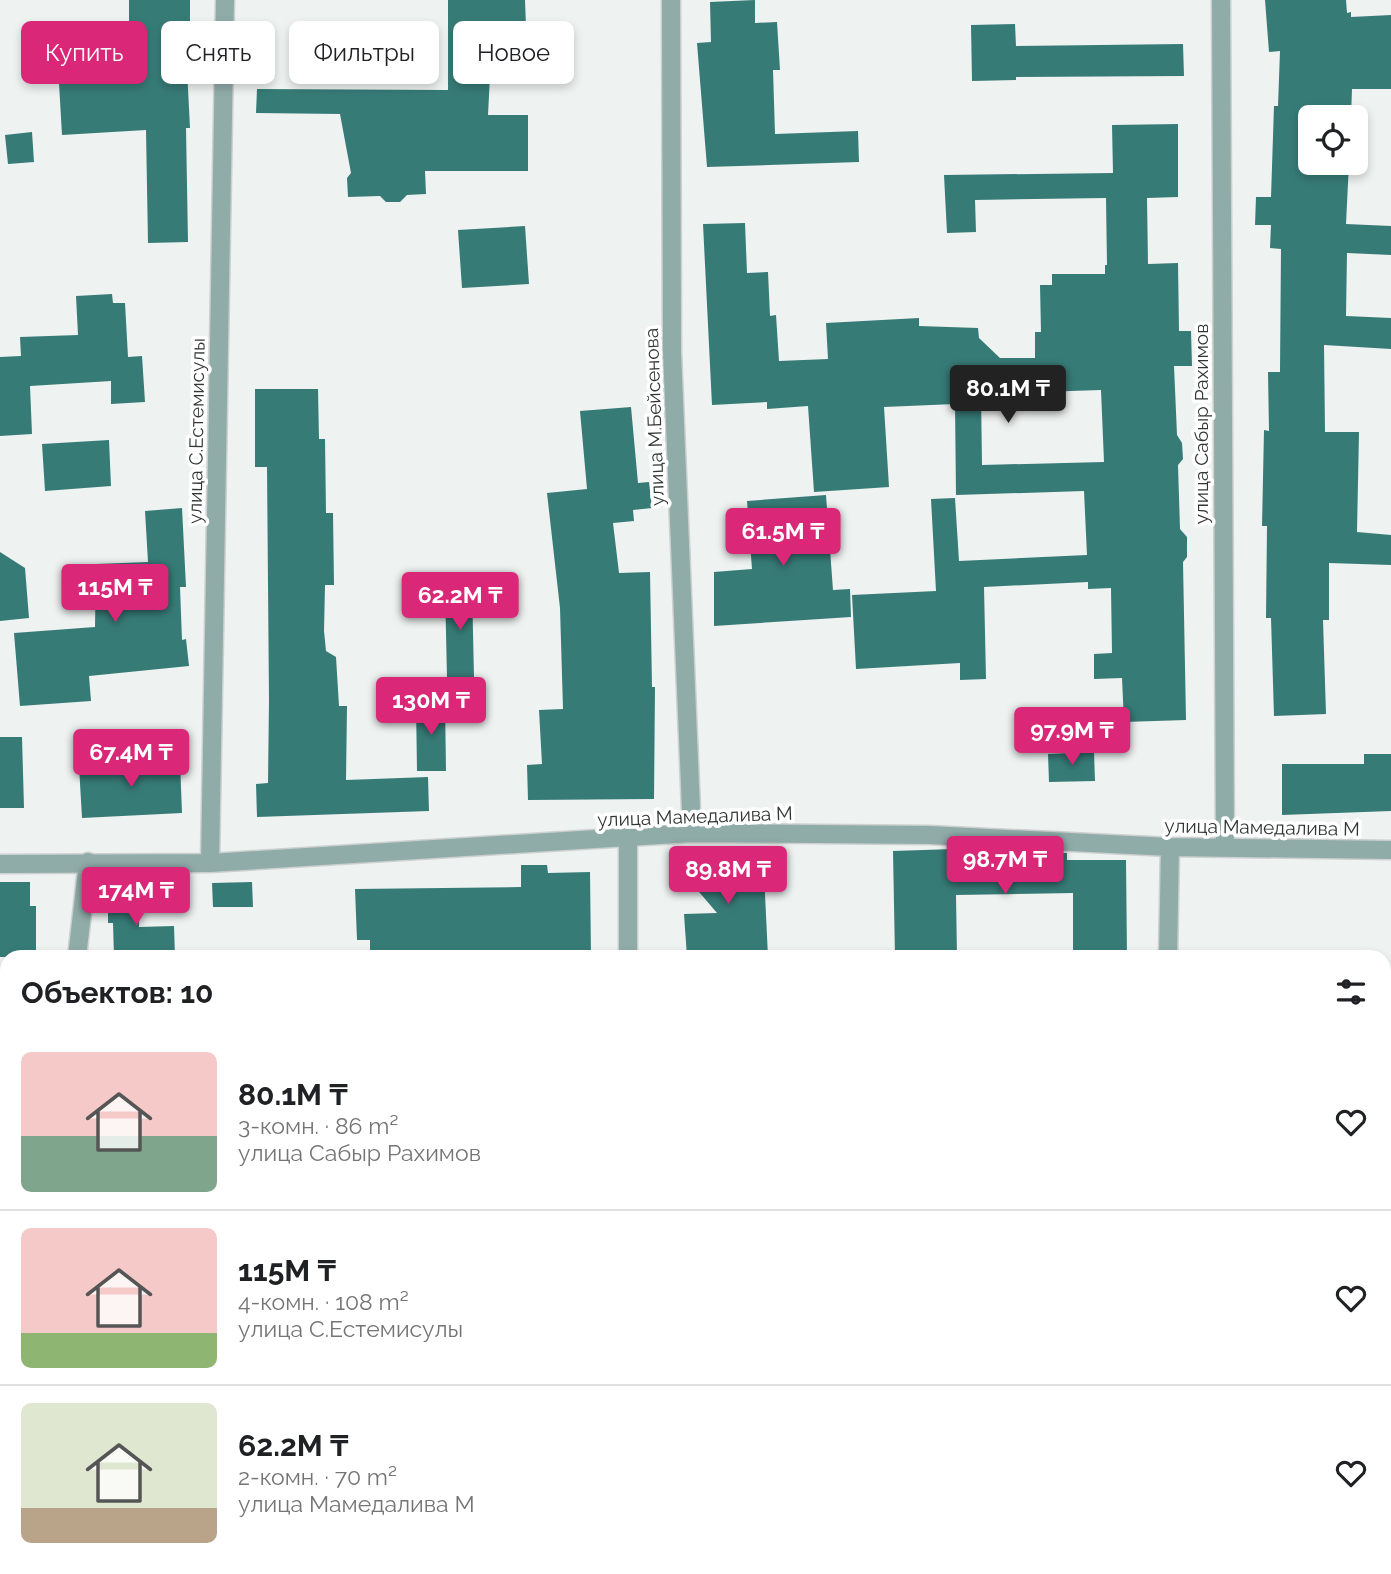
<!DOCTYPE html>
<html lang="ru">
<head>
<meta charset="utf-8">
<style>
	:root { --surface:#fff; --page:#f2f2f2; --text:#202124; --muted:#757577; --line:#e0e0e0; --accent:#db2777 }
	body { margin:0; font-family:Raleway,sans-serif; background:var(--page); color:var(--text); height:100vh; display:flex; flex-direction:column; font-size:26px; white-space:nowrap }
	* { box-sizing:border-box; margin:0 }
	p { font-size:23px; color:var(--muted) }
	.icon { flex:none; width:38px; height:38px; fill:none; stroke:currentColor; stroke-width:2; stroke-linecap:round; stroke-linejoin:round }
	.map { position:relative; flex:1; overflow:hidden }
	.sheet { position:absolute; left:0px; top:950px; width:1391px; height:625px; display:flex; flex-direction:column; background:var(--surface); border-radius:21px 21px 0 0; box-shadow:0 4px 10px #0003 }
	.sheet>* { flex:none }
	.top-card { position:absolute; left:21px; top:21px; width:700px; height:63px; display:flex; gap:14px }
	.tools { position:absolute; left:1298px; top:105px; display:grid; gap:14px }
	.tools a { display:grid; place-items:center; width:70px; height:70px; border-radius:10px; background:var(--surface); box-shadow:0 4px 10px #0003; font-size:35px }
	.price { position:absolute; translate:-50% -60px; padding:0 16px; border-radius:7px; background:var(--accent); color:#fff; font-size:23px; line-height:46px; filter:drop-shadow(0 2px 4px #0008) }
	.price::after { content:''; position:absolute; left:50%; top:42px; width:21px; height:16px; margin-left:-10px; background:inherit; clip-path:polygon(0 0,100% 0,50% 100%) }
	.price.on { background:#222; color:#fff }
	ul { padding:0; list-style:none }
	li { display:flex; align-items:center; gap:21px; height:175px; padding:0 21px }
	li+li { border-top:2px solid var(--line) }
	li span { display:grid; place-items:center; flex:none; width:196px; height:140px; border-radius:10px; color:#555 }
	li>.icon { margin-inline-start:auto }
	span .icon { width:84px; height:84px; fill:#fffc; stroke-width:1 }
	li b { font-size:30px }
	h2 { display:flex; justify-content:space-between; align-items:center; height:84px; padding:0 21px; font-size:30px }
	.pill { padding:0 24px; border-radius:10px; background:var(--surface); box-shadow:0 4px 10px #0003; font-size:24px; line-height:63px }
	.pill.on { background:var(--accent); color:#fff }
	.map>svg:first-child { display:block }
	.building { fill:#377b77; fill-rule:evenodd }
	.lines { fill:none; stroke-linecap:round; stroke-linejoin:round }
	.minor-casing { stroke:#ccd0cf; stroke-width:21 }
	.minor { stroke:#90aca9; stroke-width:18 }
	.labels { text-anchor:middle; stroke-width:7; stroke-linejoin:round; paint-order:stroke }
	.street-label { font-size:19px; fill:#333535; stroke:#fff }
</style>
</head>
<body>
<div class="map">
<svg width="1391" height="1574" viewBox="0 0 1391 1574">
	<rect width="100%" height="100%" fill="#eef2f1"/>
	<path class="building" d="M129 0H190V49H186L190 128H186L188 242 148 243 146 130 62 135 58 66 129 62Z
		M448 0H525L527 54 491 56 488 115H528V171H425L426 194 407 195 400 202H386L380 196 348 197 347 178 351 173 340 114 256 113 257 89 448 90Z
		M755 0V23L777 22 780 70H773L775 134 858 131 859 162 707 167 697 43 711 42 710 2Z
		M1265 0H1346L1347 13 1351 12V17L1391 15V89H1352L1351 117H1311V163H1349L1346 224 1391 226V255L1347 253 1346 316 1391 318V349L1324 345 1325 432H1359L1357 532 1391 535V565L1329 563V620H1323L1326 714 1274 716 1271 618H1266L1267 526H1262L1264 430 1269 431 1268 372H1280L1281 249 1270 248 1271 225H1255L1256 197H1271L1274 106H1278L1280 51 1269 52Z
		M1015 24 1016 46 1183 44 1184 76 1016 77V80L972 81 971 25Z
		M1178 124V197L1147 198 1148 264 1178 263 1179 331H1191L1192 366H1174L1177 435 1182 443 1183 459 1178 465 1180 529 1187 537V557L1183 562 1186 720 1124 722 1122 678 1094 679V654L1112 653 1111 588 1088 589V582L984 587 986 679 960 680V663L856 669 852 595 936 591 931 499 955 498 959 561 1087 555 1084 491 956 495 955 404 884 407 889 487 814 492 808 406 767 409V402L712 405 703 224 745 223 747 273 768 272 770 316 776 315 779 361 828 359 826 323 919 318V326L978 328 979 338 1000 358H1035V332H1041L1040 285H1052V274H1105V265H1107L1106 198 975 200 976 232 947 233 944 175 1113 173 1112 125ZM1101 390 1104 462 982 465 981 394Z
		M32 132 34 162 8 164 5 135Z
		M525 226 529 284 462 288 458 230Z
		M112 294 113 303H125L128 357 142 356 145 402 111 404V381L30 386 32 434 0 436V357L21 356 20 337 78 335 76 296Z
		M255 389H318L319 439H325L326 513H333L334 585H325L324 631 326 651 336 657 339 706H347L346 780 428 777 429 811 257 817 256 784 268 783 269 700 267 467H255Z
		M631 407 638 483 649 482 652 508 633 510 634 521 613 523 619 573 650 572 652 687H655L654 799 528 800 527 765 542 764 539 710 563 709 560 608 547 493 587 489 580 411Z
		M109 440 111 486 45 491 42 444Z
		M826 495 833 590 850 589 851 617 714 626V572L752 569 747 501Z
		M182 508 186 587H180L182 640 186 639 189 666 89 676 91 701 20 706 14 633 95 627 96 564 148 562 145 511Z
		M0 552 25 568 29 618 0 621Z
		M445 587H472L474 678H447Z
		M445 702 446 771H417L416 703Z
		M0 737H22L24 808H0Z
		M1094 752 1095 781 1049 782 1048 754Z
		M1364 754H1391V811L1282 815V764H1364Z
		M180 761 182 813 82 818 79 766Z
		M954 849 961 853H1067V860H1126L1127 957H1073V893L956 895 957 957H895L893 851Z
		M763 852 768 957H687L684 914 717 913 688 879 687 854Z
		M521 865H547L548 873 590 872 591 957H370V940H357L355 889 521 887Z
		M0 882H30V906H36V957H0Z
		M252 882 253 907H213L212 883Z
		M108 885H140L139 927 174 926 175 957H114L113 923H108Z"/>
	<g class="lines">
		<defs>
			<path id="minor" d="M671 0 672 352 692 833
				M1221 0 1225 847
				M628 837V957
				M210 863 225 0
				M0 864 210 863 692 833 930 835 1170 847 1391 850
				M77 957 88 862
				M1168 957 1170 847
				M76 1568V1574
				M630 1568V1574
				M1183 1568V1574"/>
		</defs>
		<use href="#minor" class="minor-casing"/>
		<use href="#minor" class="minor"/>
	</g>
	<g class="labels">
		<g class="street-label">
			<text transform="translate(654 417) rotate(-92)" y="7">улица М.Бейсенова</text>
			<text transform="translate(1201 424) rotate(-90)" y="7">улица Сабыр Рахимов</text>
			<text transform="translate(196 431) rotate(-89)" y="7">улица С.Естемисулы</text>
			<text transform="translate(695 816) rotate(-2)" y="7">улица Мамедалива М</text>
			<text transform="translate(1262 827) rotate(1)" y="7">улица Мамедалива М</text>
		</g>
	</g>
</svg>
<div class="tools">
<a><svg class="icon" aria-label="locate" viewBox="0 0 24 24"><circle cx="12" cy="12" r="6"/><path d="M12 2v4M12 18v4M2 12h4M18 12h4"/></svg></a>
</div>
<b class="price on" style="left:1008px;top:425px">80.1M ₸</b>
<b class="price" style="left:783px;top:568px">61.5M ₸</b>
<b class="price" style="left:115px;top:624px">115M ₸</b>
<b class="price" style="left:460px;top:632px">62.2M ₸</b>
<b class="price" style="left:431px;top:737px">130M ₸</b>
<b class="price" style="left:1072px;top:767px">97.9M ₸</b>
<b class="price" style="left:131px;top:789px">67.4M ₸</b>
<b class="price" style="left:1005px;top:896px">98.7M ₸</b>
<b class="price" style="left:728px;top:906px">89.8M ₸</b>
<b class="price" style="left:136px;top:927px">174M ₸</b>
<div class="top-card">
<a class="pill on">Купить</a>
<a class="pill">Снять</a>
<a class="pill">Фильтры</a>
<a class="pill">Новое</a>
</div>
<section class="sheet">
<h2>Объектов: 10<svg class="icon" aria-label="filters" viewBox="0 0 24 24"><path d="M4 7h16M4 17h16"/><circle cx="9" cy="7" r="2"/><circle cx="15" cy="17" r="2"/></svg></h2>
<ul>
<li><span style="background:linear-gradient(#f6c9c9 60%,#7fa58c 0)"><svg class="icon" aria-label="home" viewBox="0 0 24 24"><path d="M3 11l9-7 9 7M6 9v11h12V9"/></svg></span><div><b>80.1M ₸</b><p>3-комн. · 86 m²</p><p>улица Сабыр Рахимов</p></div><svg class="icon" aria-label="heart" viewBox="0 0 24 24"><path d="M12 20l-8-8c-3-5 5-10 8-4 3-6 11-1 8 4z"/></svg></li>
<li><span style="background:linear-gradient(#f6c9c9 75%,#8fb573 0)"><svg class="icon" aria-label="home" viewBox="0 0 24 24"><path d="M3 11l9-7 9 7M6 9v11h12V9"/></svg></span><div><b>115M ₸</b><p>4-комн. · 108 m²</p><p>улица С.Естемисулы</p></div><svg class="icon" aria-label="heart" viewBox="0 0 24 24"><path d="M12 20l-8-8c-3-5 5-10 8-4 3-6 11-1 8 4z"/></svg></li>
<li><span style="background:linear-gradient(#dfe7d0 75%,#b9a48a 0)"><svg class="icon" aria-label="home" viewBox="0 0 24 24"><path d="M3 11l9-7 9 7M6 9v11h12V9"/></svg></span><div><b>62.2M ₸</b><p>2-комн. · 70 m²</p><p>улица Мамедалива М</p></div><svg class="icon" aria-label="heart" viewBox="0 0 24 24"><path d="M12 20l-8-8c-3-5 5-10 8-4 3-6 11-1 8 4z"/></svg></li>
</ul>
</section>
</div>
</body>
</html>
